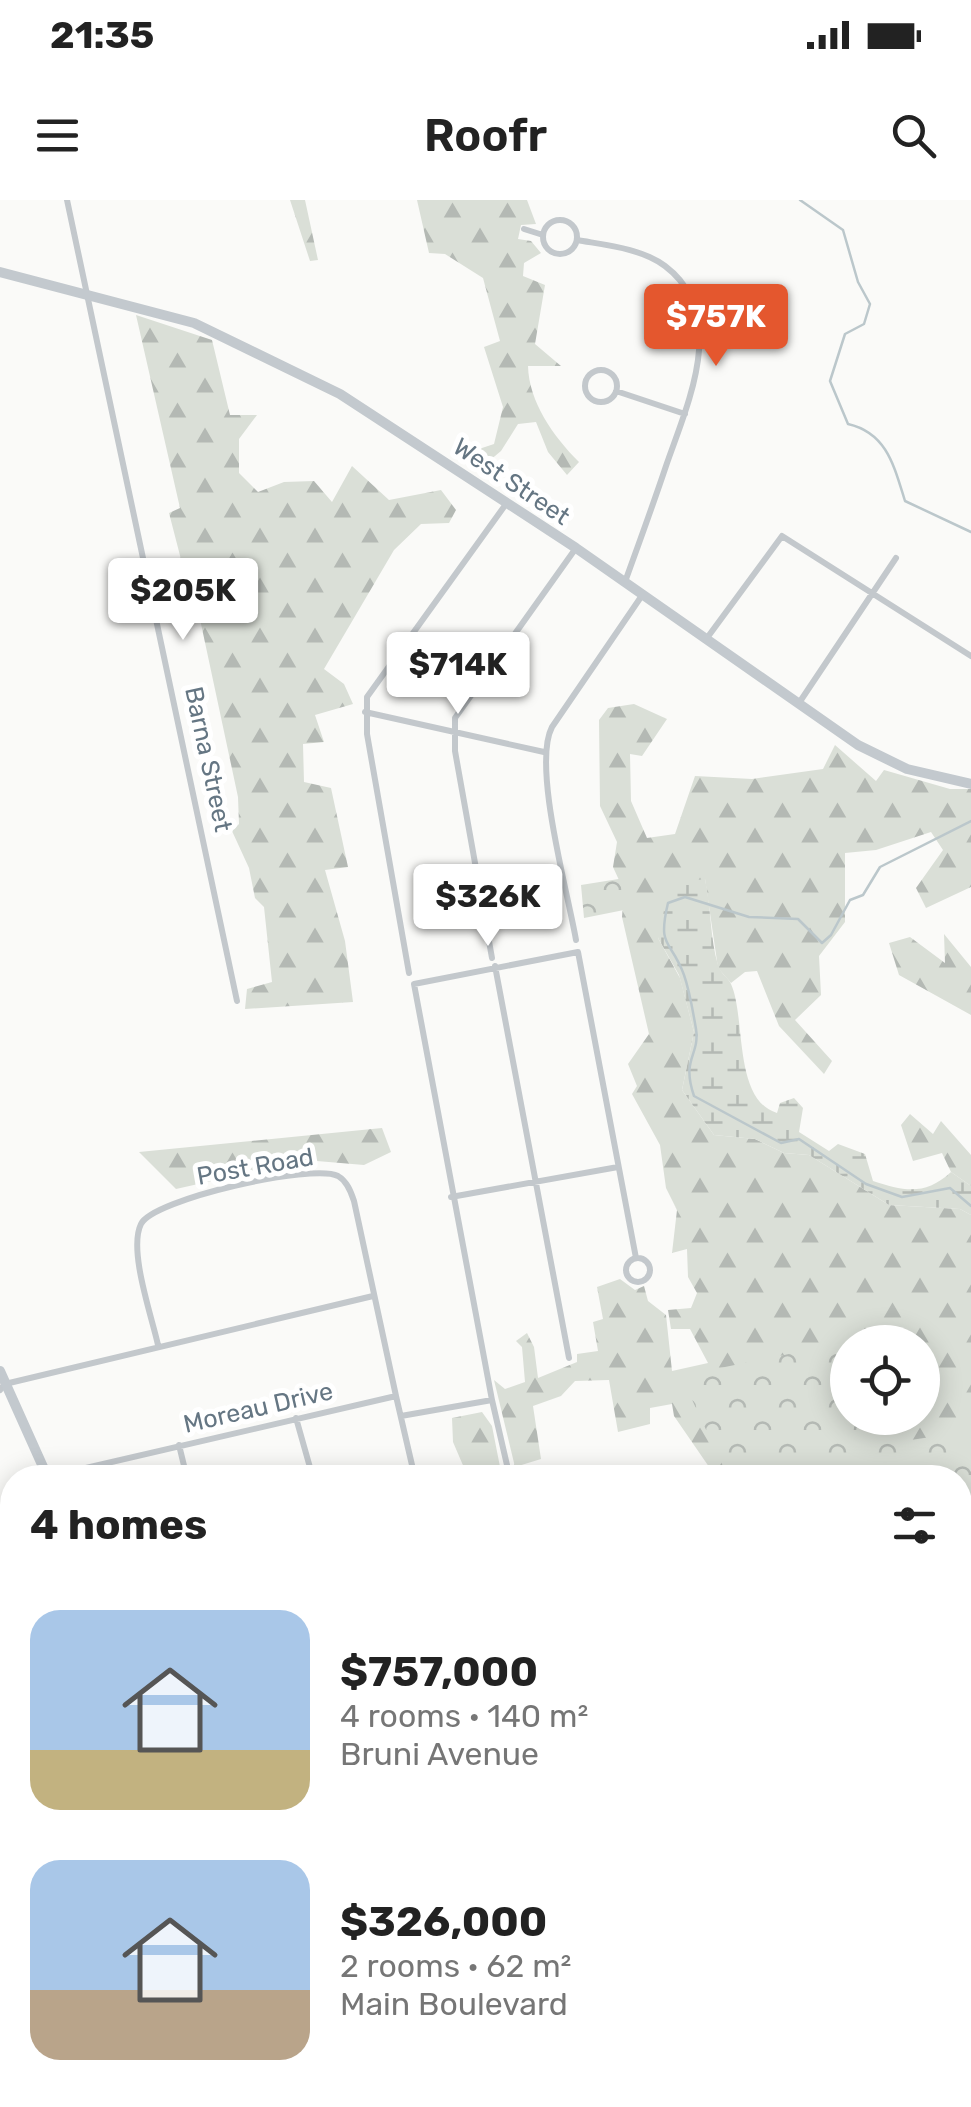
<!DOCTYPE html>
<html lang="en">
<head>
<meta charset="utf-8">
<style>
	:root { --surface:#fff; --page:#f2f2f2; --text:#222; --muted:#767676; --accent:#e4572e }
	body { margin:0; font-family:Rubik,sans-serif; background:var(--page); color:var(--text); height:100vh; display:flex; flex-direction:column; font-size:38px; white-space:nowrap }
	* { box-sizing:border-box; margin:0 }
	p { font-size:32px; color:var(--muted) }
	.icon { flex:none; width:55px; height:55px; fill:none; stroke:currentColor; stroke-width:2; stroke-linecap:round; stroke-linejoin:round }
	.map { position:relative; flex:1; overflow:hidden }
	.side { position:absolute; left:0px; top:1265px; width:972px; height:642px; display:flex; flex-direction:column; background:var(--surface); border-radius:40px 40px 0 0; box-shadow:0 5px 25px #0003 }
	.side>* { flex:none }
	.controls { position:absolute; left:830px; top:1125px; display:grid; gap:20px }
	.controls a { display:grid; place-items:center; width:110px; height:110px; border-radius:50%; background:var(--surface); box-shadow:0 5px 25px #0003; font-size:50px }
	.price { position:absolute; translate:-50% -85px; padding:0 22px; border-radius:10px; background:#fff; color:#222; font-size:32px; line-height:65px; filter:drop-shadow(0 2px 5px #0008) }
	.price::after { content:''; position:absolute; left:50%; top:60px; width:30px; height:22px; margin-left:-15px; background:inherit; clip-path:polygon(0 0,100% 0,50% 100%) }
	.price.selected { background:var(--accent); color:#fff }
	ul { padding:0; list-style:none }
	li { display:flex; align-items:center; gap:30px; height:250px; padding:0 30px }
	li span { display:grid; place-items:center; flex:none; width:280px; height:200px; border-radius:30px; color:#555 }
	li>.icon { margin-inline-start:auto }
	span .icon { width:120px; height:120px; fill:#fffc; stroke-width:1 }
	li b { font-size:42px }
	h2 { display:flex; justify-content:space-between; align-items:center; height:120px; padding:0 30px; font-size:42px }
	.status { display:flex; justify-content:space-between; align-items:center; height:70px; padding:0 50px; background:var(--surface); direction:ltr }
	.status svg { height:28px; fill:currentColor }
	header { display:flex; justify-content:space-between; align-items:center; height:130px; padding:0 30px; background:var(--surface); font-size:45px; font-weight:600 }
	.map>svg:first-child { display:block }
	.grass { fill:#dadfd7 }
	.forest { fill:url(#forest-firs); fill-rule:evenodd }
	.wetland { fill:url(#wetland-marsh) }
	.park { fill:url(#park-crowns) }
	.lines { fill:none; stroke-linecap:round; stroke-linejoin:round }
	.stream { stroke:#bbc7cb; stroke-width:2.5 }
	.street { stroke:#c3c8cc; stroke-width:6 }
	.secondary { stroke:#c3c9ce; stroke-width:10 }
	.labels { text-anchor:middle; stroke-width:10; stroke-linejoin:round; paint-order:stroke }
	.street-label { font-size:25px; fill:#657683; stroke:#fff }
</style>
</head>
<body>
<div class="status"><b>21:35</b><svg viewBox="0 0 49 12"><path d="M0 12V9h3v3zM5 12V6h3v6zM10 12V3h3v9zM15 12V0h3v12zM26 1h20v11H26zM47 4h2v5h-2z"/></svg></div>
<header><svg class="icon" aria-label="menu" viewBox="0 0 24 24"><path d="M4 6h16M4 12h16M4 18h16"/></svg>Roofr<svg class="icon" aria-label="search" viewBox="0 0 24 24"><circle cx="10" cy="10" r="6"/><path d="M15 15l6 6"/></svg></header>
<div class="map">
<svg width="971" height="1907" viewBox="0 0 971 1907">
	<defs>
		<pattern id="forest-firs" width="22" height="20" patternUnits="userSpaceOnUse" patternTransform="scale(2.5)"><rect width="22" height="20" fill="#dadfd7"/><path d="M5 1l3.5 6h-7zM16 11l3.5 6h-7z" fill="#b4b9b4"/></pattern>
		<pattern id="wetland-marsh" width="20" height="14" patternUnits="userSpaceOnUse" patternTransform="scale(2.5)"><rect width="20" height="14" fill="#dadfd7"/><path d="M1 5h8M5 5V1M11 12h8M15 12V8" fill="none" stroke="#b4b9b4"/></pattern>
		<pattern id="park-crowns" width="20" height="18" patternUnits="userSpaceOnUse" patternTransform="scale(2.5)"><rect width="20" height="18" fill="#dadfd7"/><path d="M2 6a3 3 0 1 1 6 0M12 15a3 3 0 1 1 6 0" fill="none" stroke="#b4b9b4"/></pattern>
	</defs>
	<rect width="100%" height="100%" fill="#fafaf8"/>
	<path class="grass" d="M12 1559V1723L0 1753V1561Z"/>
	<path class="forest" d="M290 0H305L318 60 310 61Z
		M417 0H527L536 24 521 25 518 39 531 41 541 53 524 63 523 76 545 85 535 144 561 166H528C529 202 553 236 579 262L567 275 548 252 536 222 518 224 501 251 483 266 470 252 494 244 503 207 484 147 500 141 483 78 445 54 429 53Z
		M136 115 212 140 230 215H257L239 239V273L258 292 284 282 314 281 332 302 352 266 389 300 441 290 456 310 449 323 421 324 394 350 324 469 344 484 353 504 315 515 324 542 303 544 304 582 331 588 348 667 325 670 345 741 353 802 245 809 247 789 272 782 264 707 255 698 249 668 232 631 239 624 238 597 191 377 184 371 169 313 180 308Z
		M634 504 667 519 642 556 630 554 631 601 647 638 675 634 695 576 752 579 823 569 835 545 876 581 884 570 950 589H971V687L926 708 916 688 943 650 931 632 876 650 845 653V722L819 756 821 795 795 820 832 861 824 874 779 826 757 771 745 772 731 783 718 768 705 679 658 738 680 778 694 832 682 890 714 935 755 939 784 953 809 955 889 1005 960 1009 971 1015V1701L960 1704V1278L716 1277 674 1216 672 1204 650 1208V1224L618 1232 609 1180 575 1181 561 1196 533 1206 541 1259 515 1267 494 1180 505 1189 525 1182 522 1147 516 1141 527 1133 534 1147 538 1178 577 1162V1154L598 1151 593 1122 603 1119 597 1087 620 1079 635 1090 644 1086 648 1101 666 1115 672 1171 708 1163 690 1129H671L668 1110 691 1108 697 1093 688 1077 687 1049 672 1053 677 1010 666 988 660 945 632 894 637 886 628 864 649 834 622 717 624 691 613 667 617 642 600 606 599 520 608 508ZM848 1142H922V1218H848Z
		M944 734 971 767V815L899 775 889 743 910 737 945 763Z
		M910 914 933 934 941 921 971 955V986L951 972 942 953 913 961 901 925Z
		M382 928 391 952 364 965 305 960 176 989 139 952Z
		M482 1212 492 1226 502 1277H468L453 1242 452 1218Z
		M0 1417 6 1424 12 1481 0 1488Z
		M12 1539V1580H3L0 1589V1541Z"/>
	<path class="wetland" d="M705 679C711 706 710 739 718 765 720 773 728 777 731 784 746 817 733 900 777 913L780 903 794 898 803 908 799 932 829 951 838 944 865 954 873 981C904 991 925 996 951 972L971 986V1015L960 1009 889 1005 809 955 784 953 755 939 714 935 682 890 694 832 679 775 658 738 670 683Z"/>
	<path class="park" d="M631 677 633 694 624 710 584 718 581 685Z
		M843 1143 847 1157 848 1218H868L877 1245 971 1231V1699L960 1701V1278L728 1277 681 1176Z"/>
	<g class="lines">
		<path class="stream" d="M800 0 843 30 858 82 870 104 864 124 845 134 830 181 848 224C887 233 894 266 905 301L971 332
			M971 621 880 667 863 695 850 700 831 735 822 743 798 719 749 717 685 697 668 703C657 749 671 739 684 775 690 792 693 812 696 829 700 856 681 858 694 896L781 943 799 939 866 984 902 997 950 988 971 1006
			M960 1326 971 1328"/>
		<path class="street" d="M67 0 237 801
			M543 37a17 17 0 1 1 34 0a17 17 0 1 1-34 0Z
			M524 29 543 35
			M577 40C605 45 641 48 665 66 730 115 687 205 666 266 653 305 639 343 625 382
			M585 186a16 16 0 1 1 32 0a16 16 0 1 1-32 0Z
			M616 191 685 214
			M707 438 782 336 971 456
			M799 503 896 358
			M365 512 544 552
			M576 740C568 693 532 565 552 527L643 394
			M492 758 455 551V518L576 348
			M495 766 569 1158
			M409 773 367 534V497L506 304
			M451 997 618 967
			M626 1070a12 12 0 1 1 24 0a12 12 0 1 1-24 0Z
			M158 1145C152 1117 128 1050 141 1024 153 999 313 963 338 976 347 981 351 992 354 1001L396 1196
			M0 1190 5 1184 373 1096
			M492 1200 414 784 578 752 636 1058
			M401 1216 492 1200 510 1278
			M296 1218 313 1278
			M179 1245 187 1278
			M47 1277 396 1196 415 1278
			M0 1766 12 1738
			M960 1774 971 1769
			M0 1855 12 1857
			M960 1861 971 1859
			M119 1895 122 1907
			M225 1895 227 1907
			M331 1895 333 1907
			M600 1895 601 1907
			M681 1907 734 1895"/>
		<path class="secondary" d="M0 72 194 123 340 194 576 348 858 545 907 569 971 584
			M0 1171 48 1278
			M473 1895 480 1907"/>
	</g>
	<g class="labels">
		<g class="street-label">
			<text transform="translate(512 281) rotate(34)" y="9">West Street</text>
			<text transform="translate(209 559) rotate(78)" y="9">Barna Street</text>
			<text transform="translate(255 966) rotate(-10)" y="9">Post Road</text>
			<text transform="translate(258 1207) rotate(-13)" y="9">Moreau Drive</text>
		</g>
	</g>
</svg>
<div class="controls">
<a><svg class="icon" aria-label="locate" viewBox="0 0 24 24"><circle cx="12" cy="12" r="6"/><path d="M12 2v4M12 18v4M2 12h4M18 12h4"/></svg></a>
</div>
<b class="price selected" style="left:716px;top:169px">$757K</b>
<b class="price" style="left:183px;top:443px">$205K</b>
<b class="price" style="left:458px;top:517px">$714K</b>
<b class="price" style="left:488px;top:749px">$326K</b>
<section class="side">
<h2>4 homes<svg class="icon" aria-label="filters" viewBox="0 0 24 24"><path d="M4 7h16M4 17h16"/><circle cx="9" cy="7" r="2"/><circle cx="15" cy="17" r="2"/></svg></h2>
<ul>
<li><span style="background:linear-gradient(#a9c7e8 70%,#c2b280 0)"><svg class="icon" aria-label="home" viewBox="0 0 24 24"><path d="M3 11l9-7 9 7M6 9v11h12V9"/></svg></span><div><b>$757,000</b><p>4 rooms · 140 m²</p><p>Bruni Avenue</p></div></li>
<li><span style="background:linear-gradient(#a9c7e8 65%,#b9a48a 0)"><svg class="icon" aria-label="home" viewBox="0 0 24 24"><path d="M3 11l9-7 9 7M6 9v11h12V9"/></svg></span><div><b>$326,000</b><p>2 rooms · 62 m²</p><p>Main Boulevard</p></div></li>
</ul>
</section>
</div>
</body>
</html>
